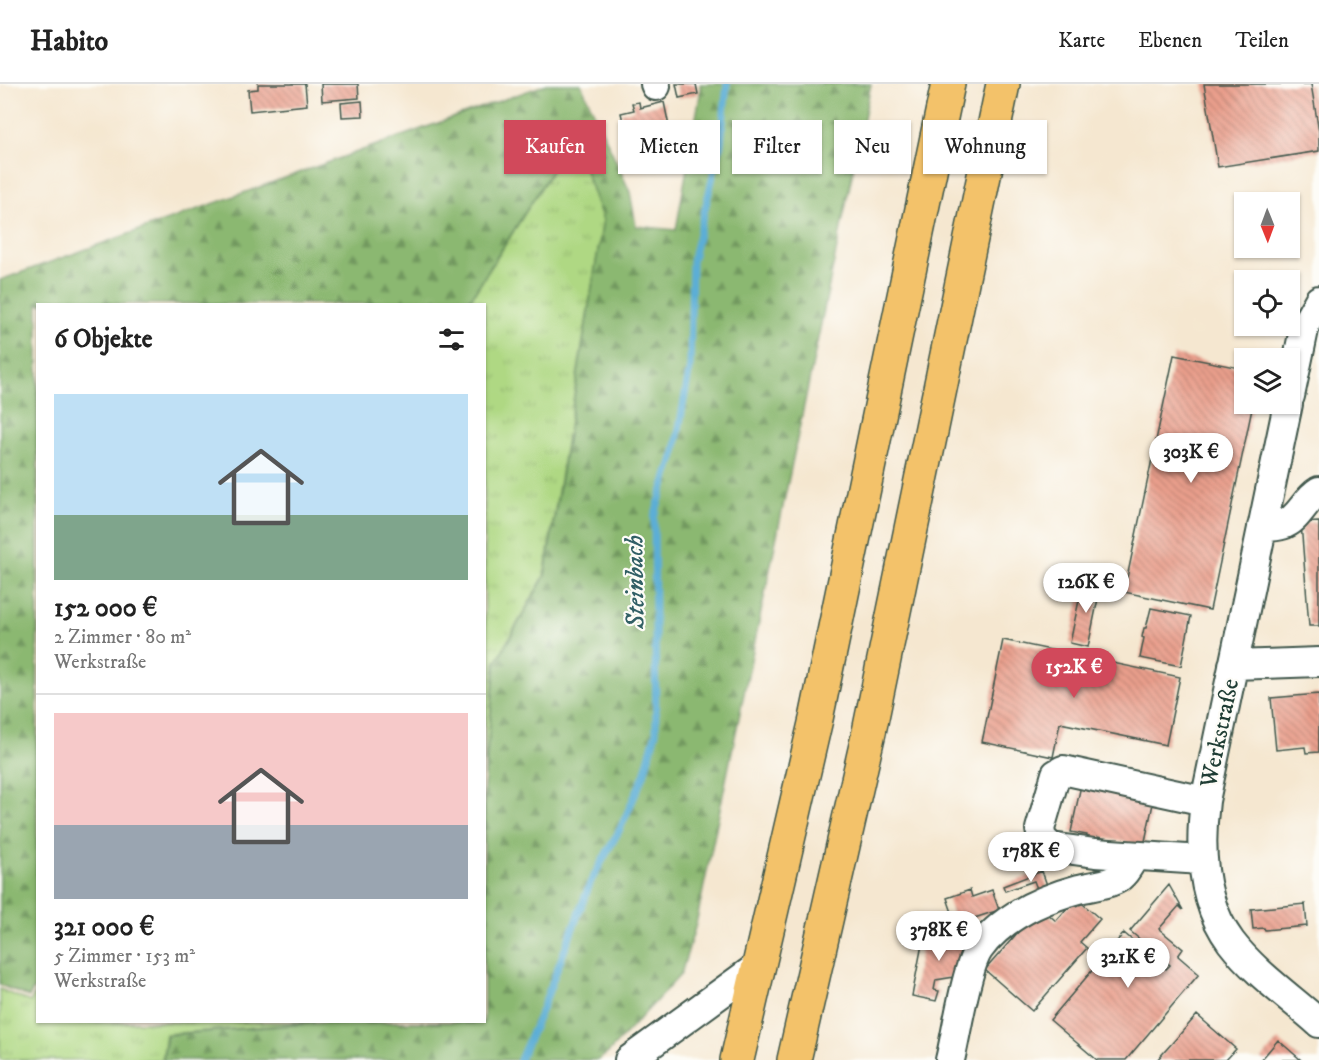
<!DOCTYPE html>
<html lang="de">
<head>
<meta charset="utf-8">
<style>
	:root { --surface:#fff; --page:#f6f6f6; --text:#222; --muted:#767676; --line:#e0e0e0; --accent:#d1495b }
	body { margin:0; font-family:"IM FELL DW Pica",serif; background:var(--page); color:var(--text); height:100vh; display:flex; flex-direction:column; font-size:22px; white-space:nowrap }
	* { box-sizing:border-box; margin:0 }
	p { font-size:20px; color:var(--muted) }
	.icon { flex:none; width:33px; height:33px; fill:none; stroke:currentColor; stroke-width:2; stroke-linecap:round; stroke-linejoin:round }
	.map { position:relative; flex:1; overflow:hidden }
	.sheet { position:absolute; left:36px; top:219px; width:450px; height:720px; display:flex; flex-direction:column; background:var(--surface); border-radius:0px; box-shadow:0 2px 4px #0004 }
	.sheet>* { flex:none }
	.hud { position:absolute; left:504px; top:36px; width:570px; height:54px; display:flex; gap:12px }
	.needle { width:39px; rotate:179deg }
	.buttons { position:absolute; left:1234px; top:108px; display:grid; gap:12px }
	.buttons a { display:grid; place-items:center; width:66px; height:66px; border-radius:0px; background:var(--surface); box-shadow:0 2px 4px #0004; font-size:30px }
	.price { position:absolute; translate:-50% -51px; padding:0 14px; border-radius:21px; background:#fff; color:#222; font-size:20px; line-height:39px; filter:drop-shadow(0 2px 3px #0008) }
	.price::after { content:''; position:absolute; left:50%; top:36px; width:18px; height:14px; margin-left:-9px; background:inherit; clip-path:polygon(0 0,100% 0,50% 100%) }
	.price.active { background:var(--accent); color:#fff }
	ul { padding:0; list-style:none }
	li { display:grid; align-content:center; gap:12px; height:318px; padding:0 18px }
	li+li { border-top:2px solid var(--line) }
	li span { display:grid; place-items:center; height:186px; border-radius:0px; color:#555 }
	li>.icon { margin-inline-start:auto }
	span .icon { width:108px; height:108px; fill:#fffc; stroke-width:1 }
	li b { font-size:26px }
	h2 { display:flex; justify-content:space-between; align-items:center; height:72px; padding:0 18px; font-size:26px }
	.tag { padding:0 21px; border-radius:0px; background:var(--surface); box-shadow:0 2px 4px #0004; font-size:21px; line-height:54px }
	.tag.active { background:var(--accent); color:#fff }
	header { display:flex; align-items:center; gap:36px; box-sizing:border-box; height:84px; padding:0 30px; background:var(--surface); border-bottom:2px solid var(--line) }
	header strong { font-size:28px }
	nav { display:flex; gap:33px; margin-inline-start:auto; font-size:21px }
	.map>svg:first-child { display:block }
	.grass { fill:url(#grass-tufts); stroke:#678a5c; stroke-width:1.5 }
	.forest { fill:url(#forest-firs); stroke:#557a52; stroke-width:1.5 }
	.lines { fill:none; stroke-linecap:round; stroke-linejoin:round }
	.stream { stroke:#5baed6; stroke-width:7 }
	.building { fill:url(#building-back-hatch) }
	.minor-casing { stroke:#3f564b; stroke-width:32 }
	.highway-casing { stroke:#3f564b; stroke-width:36 }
	.minor { stroke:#fff; stroke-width:28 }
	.highway { stroke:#f3c26a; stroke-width:33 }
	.labels { text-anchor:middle; stroke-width:4.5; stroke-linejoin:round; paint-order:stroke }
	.street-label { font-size:24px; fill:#1f3d34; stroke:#fdfcf7 }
	.water-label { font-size:26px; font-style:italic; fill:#315f65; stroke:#fdfcf7 }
</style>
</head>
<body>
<header>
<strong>Habito</strong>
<nav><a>Karte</a><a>Ebenen</a><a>Teilen</a></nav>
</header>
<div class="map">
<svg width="1319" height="976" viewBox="0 0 1319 976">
	<defs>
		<pattern id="grass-tufts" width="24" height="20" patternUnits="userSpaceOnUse" patternTransform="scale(1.5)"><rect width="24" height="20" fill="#afd883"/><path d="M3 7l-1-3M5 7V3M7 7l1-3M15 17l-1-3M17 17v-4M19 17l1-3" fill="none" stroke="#96ba72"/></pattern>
		<pattern id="forest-firs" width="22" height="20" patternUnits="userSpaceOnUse" patternTransform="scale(1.5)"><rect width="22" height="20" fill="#8bb871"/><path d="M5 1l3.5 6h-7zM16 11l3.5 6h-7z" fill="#71975e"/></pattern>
		<pattern id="building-back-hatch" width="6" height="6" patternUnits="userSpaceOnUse" patternTransform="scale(1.5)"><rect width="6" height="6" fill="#ea9f8c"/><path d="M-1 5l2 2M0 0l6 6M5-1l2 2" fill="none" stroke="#bd8373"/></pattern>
	</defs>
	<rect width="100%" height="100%" fill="#fdfcf7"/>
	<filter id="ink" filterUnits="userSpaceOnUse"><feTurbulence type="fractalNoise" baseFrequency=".0167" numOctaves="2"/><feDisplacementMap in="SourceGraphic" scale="12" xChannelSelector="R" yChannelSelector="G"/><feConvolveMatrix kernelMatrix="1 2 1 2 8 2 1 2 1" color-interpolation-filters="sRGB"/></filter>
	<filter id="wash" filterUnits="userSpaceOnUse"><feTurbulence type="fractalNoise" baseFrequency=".008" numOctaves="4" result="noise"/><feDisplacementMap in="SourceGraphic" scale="24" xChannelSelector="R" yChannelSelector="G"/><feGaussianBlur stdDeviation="1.35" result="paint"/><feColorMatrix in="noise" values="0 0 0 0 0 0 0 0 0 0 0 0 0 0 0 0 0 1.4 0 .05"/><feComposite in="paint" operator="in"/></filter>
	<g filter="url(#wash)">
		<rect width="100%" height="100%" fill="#f5e7d0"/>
		<path class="grass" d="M573 53 603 136 544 492 495 579 485 690 484 220H468Z
			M0 905 30 918 37 907 38 938H315L166 950 162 976H0Z"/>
		<path class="forest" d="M547 0H581L630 108 636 142 676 146 700 11V0H871L696 840 681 890 608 969 598 976H163L167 951 330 938H484V704L496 579 545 492 603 136 573 53 467 220H38L37 900 29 913 0 901V196Z"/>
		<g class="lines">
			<path class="stream" d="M520 976 542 925 591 797 620 745 644 691 656 648 654 433 675 368 690 282 692 178 721 59 727 0"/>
		</g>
		<g id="blocks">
			<path class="building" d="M258 0H305L307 21 250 27 248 6 258 5Z
				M321 0H358L359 14 322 17Z
				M676 0H696L698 10 679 14Z
				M1204 0H1311L1319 48V67L1218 83Z
				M362 17 363 32 342 33 341 19Z
				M639 18 640 24 664 18 671 52 639 61 635 44 625 46 621 29 634 26 632 19Z
				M1174 271 1245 285V320H1253L1210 526 1124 508Z
				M1319 438V542H1309L1301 439Z
				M1083 497 1101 500 1088 563 1070 559Z
				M1151 524 1191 532 1181 582 1140 574 1144 554 1142 553 1144 544H1146Z
				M1003 556 1180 593 1166 661 1060 639 1053 673 982 658Z
				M1319 610V668L1306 669 1305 663 1276 666 1271 614Z
				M1081 701 1154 715 1144 762 1098 753 1097 756 1086 754 1087 751 1071 748Z
				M1042 787 1049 807 1039 810 1034 797 1005 807 1003 802Z
				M1169 801 1183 826 1179 822 1159 845 1183 865 1178 872 1199 890 1126 976H1097L1050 936 1124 849 1166 885 1170 881 1130 847Z
				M970 806 972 813 992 806 999 826 956 840 947 814Z
				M1076 814 1100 835 1080 858 1087 864 1032 927 985 886 1040 823 1056 837Z
				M1305 820 1307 842 1265 846 1264 844 1253 845 1251 825Z
				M967 845 960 892 936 896 934 906 939 907 936 917 912 912 924 850 933 853Z
				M1197 931 1236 965 1226 976H1157Z
				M1278 956 1301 976H1261Z"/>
		</g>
	</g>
	<g filter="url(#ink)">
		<use href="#blocks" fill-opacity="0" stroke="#3f564b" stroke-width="1.5"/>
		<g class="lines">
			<defs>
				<path id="minor" d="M655 0 656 2
					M1290 312 1305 241 1319 216
					M1288 320 1205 717C1199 765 1201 818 1231 858 1254 888 1291 914 1319 939
					M1262 443C1268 443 1277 443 1282 441 1299 436 1304 416 1319 407
					M1233 581 1319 578
					M1202 776 1095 769 1051 763 1042 755 1040 745 1056 690 1063 686 1205 717
					M629 976 761 880
					M950 976C956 952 966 883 979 865 1002 833 1042 815 1079 805 1091 802 1104 801 1115 796 1124 792 1130 780 1135 772"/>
				<path id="highway" d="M737 976 816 635 948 0
					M794 976 869 648 1003 0"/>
			</defs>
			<use href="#minor" class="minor-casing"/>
			<use href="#highway" class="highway-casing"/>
			<use href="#minor" class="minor"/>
			<use href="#highway" class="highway"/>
		</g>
	</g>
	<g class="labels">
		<g class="street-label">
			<text transform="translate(1219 649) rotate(-78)" y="8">Werkstraße</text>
		</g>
		<g class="water-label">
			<text transform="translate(634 498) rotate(-91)" y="9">Steinbach</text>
		</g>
	</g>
</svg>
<div class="buttons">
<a><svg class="needle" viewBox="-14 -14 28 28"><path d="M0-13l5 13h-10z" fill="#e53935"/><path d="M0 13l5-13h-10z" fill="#767676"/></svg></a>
<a><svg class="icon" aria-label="locate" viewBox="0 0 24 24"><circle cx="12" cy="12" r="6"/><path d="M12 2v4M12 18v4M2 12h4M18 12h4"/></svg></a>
<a><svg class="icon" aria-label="layers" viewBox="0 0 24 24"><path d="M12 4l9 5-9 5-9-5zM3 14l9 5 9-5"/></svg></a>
</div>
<b class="price" style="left:1191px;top:400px">303K €</b>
<b class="price" style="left:1086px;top:530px">126K €</b>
<b class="price active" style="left:1074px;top:615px">152K €</b>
<b class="price" style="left:1031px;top:799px">178K €</b>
<b class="price" style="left:939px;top:878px">378K €</b>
<b class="price" style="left:1128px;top:905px">321K €</b>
<div class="hud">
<a class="tag active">Kaufen</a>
<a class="tag">Mieten</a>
<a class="tag">Filter</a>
<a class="tag">Neu</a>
<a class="tag">Wohnung</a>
</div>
<section class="sheet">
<h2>6 Objekte<svg class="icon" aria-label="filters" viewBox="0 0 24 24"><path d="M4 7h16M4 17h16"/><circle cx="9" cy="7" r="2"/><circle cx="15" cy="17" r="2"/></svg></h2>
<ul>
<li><span style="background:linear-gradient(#bfe0f5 65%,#7fa58c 0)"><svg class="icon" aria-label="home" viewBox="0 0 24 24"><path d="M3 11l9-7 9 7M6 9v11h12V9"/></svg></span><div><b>152 000 €</b><p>2 Zimmer · 80 m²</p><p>Werkstraße</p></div></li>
<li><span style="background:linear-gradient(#f6c9c9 60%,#9aa5b1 0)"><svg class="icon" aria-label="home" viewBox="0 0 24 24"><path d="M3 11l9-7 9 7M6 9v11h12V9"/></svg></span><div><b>321 000 €</b><p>5 Zimmer · 153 m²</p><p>Werkstraße</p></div></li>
</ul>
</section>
</div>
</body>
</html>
